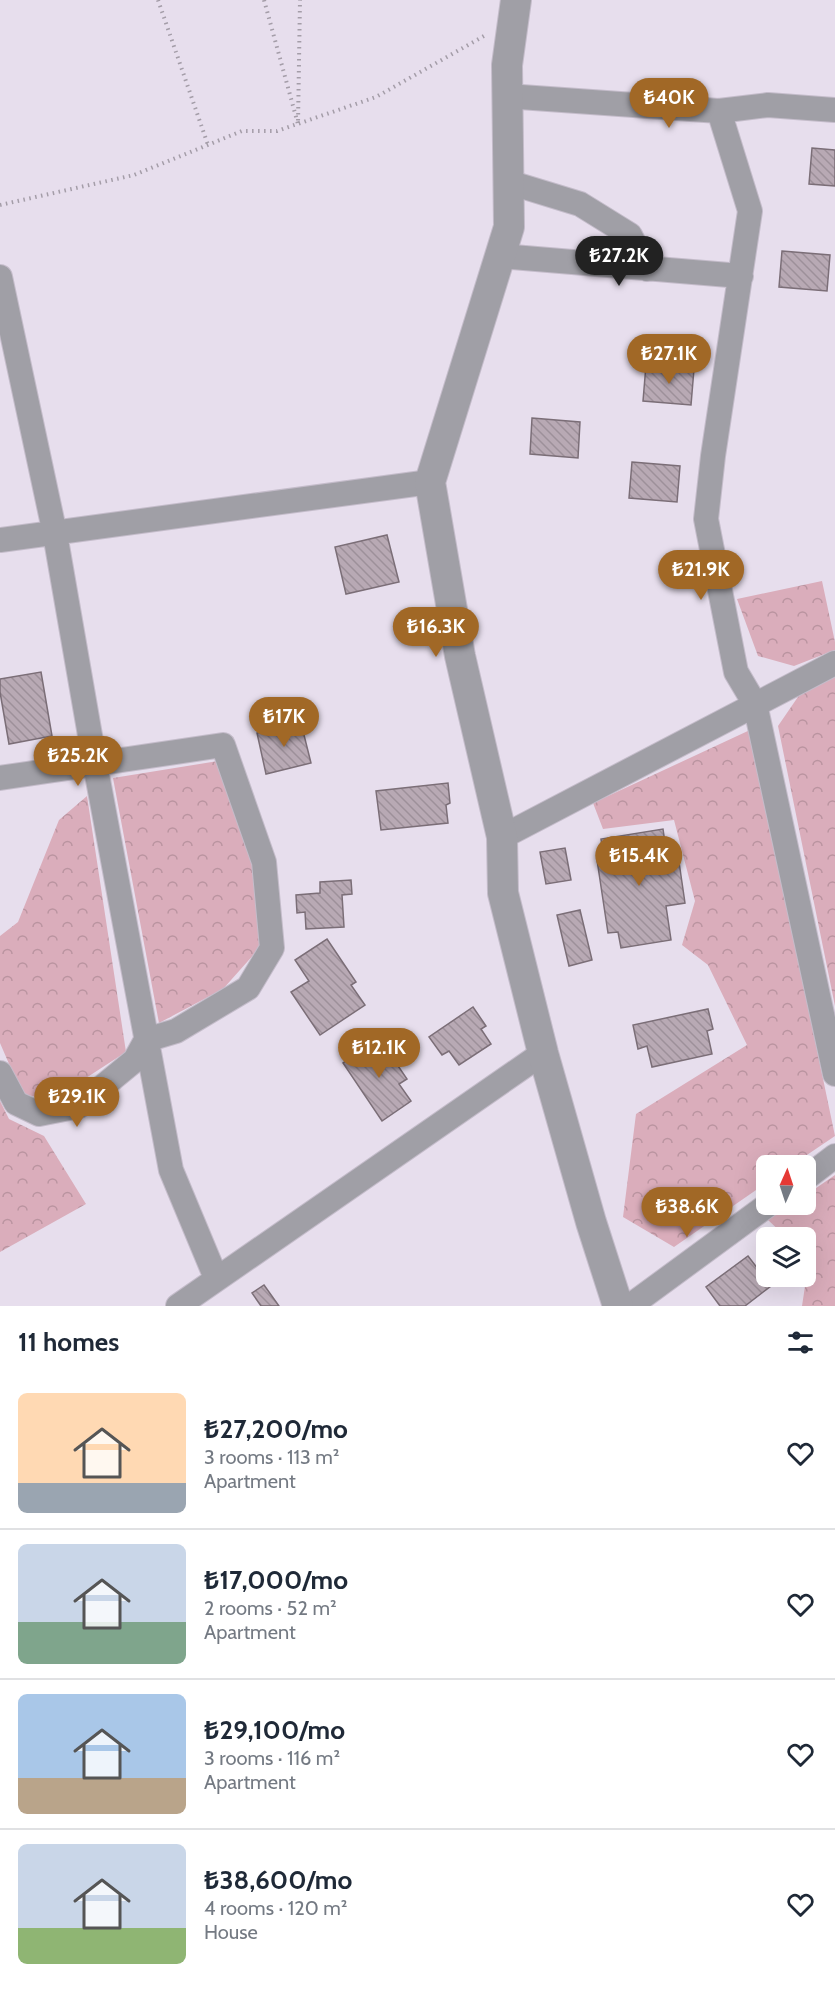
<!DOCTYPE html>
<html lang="en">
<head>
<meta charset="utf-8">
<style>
	:root { --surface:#fff; --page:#f6f6f7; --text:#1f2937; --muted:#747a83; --line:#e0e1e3; --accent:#a16826 }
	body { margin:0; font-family:Cabin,sans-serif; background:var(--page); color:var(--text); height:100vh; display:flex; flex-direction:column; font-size:22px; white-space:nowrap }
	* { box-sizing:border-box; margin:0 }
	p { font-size:20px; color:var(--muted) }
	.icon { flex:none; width:33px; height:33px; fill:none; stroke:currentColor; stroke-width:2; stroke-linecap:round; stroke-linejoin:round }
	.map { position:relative; height:1306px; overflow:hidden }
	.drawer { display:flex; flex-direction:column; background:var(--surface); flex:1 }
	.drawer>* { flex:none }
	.needle { width:39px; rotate:3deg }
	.controls { position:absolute; left:756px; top:1155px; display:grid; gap:12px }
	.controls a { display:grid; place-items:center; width:60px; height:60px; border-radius:9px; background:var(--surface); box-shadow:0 6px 24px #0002; font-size:30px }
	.price { position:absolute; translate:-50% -51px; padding:0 14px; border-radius:21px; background:var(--accent); color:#fff; font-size:20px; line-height:39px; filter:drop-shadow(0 2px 3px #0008) }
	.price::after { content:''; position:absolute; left:50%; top:36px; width:18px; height:14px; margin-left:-9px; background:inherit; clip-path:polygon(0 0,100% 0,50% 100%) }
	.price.current { background:#222; color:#fff }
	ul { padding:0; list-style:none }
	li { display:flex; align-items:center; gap:18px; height:150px; padding:0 18px }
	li+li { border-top:2px solid var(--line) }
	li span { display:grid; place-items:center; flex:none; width:168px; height:120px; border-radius:9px; color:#555 }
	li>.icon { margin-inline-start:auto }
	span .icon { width:72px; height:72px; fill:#fffc; stroke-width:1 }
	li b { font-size:26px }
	h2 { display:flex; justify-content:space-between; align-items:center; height:72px; padding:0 18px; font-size:26px }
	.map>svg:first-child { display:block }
	.forest { fill:url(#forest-crowns) }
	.building { fill:url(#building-back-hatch); stroke:#7b6e77; stroke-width:1.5 }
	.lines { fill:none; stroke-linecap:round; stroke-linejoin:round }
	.minor-casing { stroke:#c4bcca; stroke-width:26 }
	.tertiary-casing { stroke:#c4bcca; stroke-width:32 }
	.path { stroke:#a49da8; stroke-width:4; stroke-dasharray:1.5 4.5; stroke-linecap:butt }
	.minor { stroke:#a09fa6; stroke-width:24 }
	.tertiary { stroke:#a09fa6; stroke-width:30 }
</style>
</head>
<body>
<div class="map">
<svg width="835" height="1306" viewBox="0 0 835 1306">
	<defs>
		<pattern id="forest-crowns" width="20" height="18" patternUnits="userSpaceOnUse" patternTransform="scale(1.5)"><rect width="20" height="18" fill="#daadbb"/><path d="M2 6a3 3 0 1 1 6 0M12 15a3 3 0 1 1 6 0" fill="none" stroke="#ba94a0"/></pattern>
		<pattern id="building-back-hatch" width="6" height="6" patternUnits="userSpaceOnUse" patternTransform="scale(1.5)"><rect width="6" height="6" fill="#b8a9b4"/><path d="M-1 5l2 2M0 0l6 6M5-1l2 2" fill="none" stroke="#9d909a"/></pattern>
	</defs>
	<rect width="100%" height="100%" fill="#e7deed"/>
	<path class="forest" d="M822 581 835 642V650L794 666 758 656 737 599Z
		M835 675V1006L778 726 802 691Z
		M750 730 835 1136 792 1165 766 1166V1183L674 1247 623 1217 636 1114 747 1045 708 965 682 945 695 901 674 820 603 829 593 803Z
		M218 761 253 867 264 943 223 989 159 1023 113 778Z
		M87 796 126 1052 52 1100 22 1094 0 1043V936L18 922 59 820Z
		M0 1101 9 1119 44 1136 86 1204 0 1252Z
		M835 1175V1306H802L809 1260 806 1256V1238L786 1237 768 1220 791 1205 806 1204V1195Z"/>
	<path class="building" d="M812 148 835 150V186L809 184Z
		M782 251 830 255 827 291 779 287Z
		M646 365 694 369 691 405 643 401Z
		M532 418 580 422 578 458 530 454Z
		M632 462 680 466 677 502 629 498Z
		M387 535 399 582 346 594 335 547Z
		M41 672 52 736 9 744 0 692V679Z
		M301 723 311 763 266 774 257 733Z
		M448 783 450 803 446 805 448 823 381 830 376 791Z
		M663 829 668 863 679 862 685 903 666 906 671 940 621 948 618 932 608 933 597 860 604 859 601 839Z
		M565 848 571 880 546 884 540 852Z
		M351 880 352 894 342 895 344 927 306 929 305 912 297 913 296 895 320 893V882Z
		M580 910 592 960 569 966 557 915Z
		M327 939 356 982 351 985 365 1005 320 1035 291 992 309 981 295 960Z
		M473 1007 486 1026 481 1029 491 1044 459 1065 449 1051 442 1055 429 1037Z
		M708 1009 713 1029 707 1031 712 1054 652 1067 647 1046 638 1049 633 1025Z
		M379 1038 407 1079 399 1084 411 1101 382 1121 343 1063Z
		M748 1256 771 1286 745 1306H720L706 1287Z
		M264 1285 279 1306H261L252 1293Z"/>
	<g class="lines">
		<defs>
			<path id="minor" d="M506 96 719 111 768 105 835 110
				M719 111 750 211 713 456 706 519 736 672 755 704 835 1074
				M508 182 580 204 630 235 647 269
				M500 256 741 276
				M0 277 55 534 95 764 171 1170 216 1278
				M0 540 430 482
				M0 778 223 745 264 862 272 948 248 988 176 1031 146 1040 135 1060 79 1106 39 1114 16 1103 0 1073
				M502 837 835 663
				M806 1178 835 1156
				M178 1306 543 1053
				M630 1306 769 1204"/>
			<path id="tertiary" d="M516 0 507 65 509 227 430 482 460 656 502 837 503 893 543 1053 591 1222 618 1306"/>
		</defs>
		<use href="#minor" class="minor-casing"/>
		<use href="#tertiary" class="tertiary-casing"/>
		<path class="path" d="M158 0 208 145
			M264 0 298 124 300 0
			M0 205 134 175 242 131H277L376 97 484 36"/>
		<use href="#minor" class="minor"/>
		<use href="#tertiary" class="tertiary"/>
	</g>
</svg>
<div class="controls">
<a><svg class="needle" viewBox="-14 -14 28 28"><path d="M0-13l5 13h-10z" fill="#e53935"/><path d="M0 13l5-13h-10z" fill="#747a83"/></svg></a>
<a><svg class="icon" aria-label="layers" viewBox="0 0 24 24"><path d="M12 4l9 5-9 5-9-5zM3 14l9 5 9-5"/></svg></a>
</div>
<b class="price" style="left:669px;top:129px">₺40K</b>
<b class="price current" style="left:619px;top:287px">₺27.2K</b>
<b class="price" style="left:669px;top:385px">₺27.1K</b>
<b class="price" style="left:701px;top:601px">₺21.9K</b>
<b class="price" style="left:436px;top:658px">₺16.3K</b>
<b class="price" style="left:284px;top:748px">₺17K</b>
<b class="price" style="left:78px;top:787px">₺25.2K</b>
<b class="price" style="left:639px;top:887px">₺15.4K</b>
<b class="price" style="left:379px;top:1079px">₺12.1K</b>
<b class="price" style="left:77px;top:1128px">₺29.1K</b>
<b class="price" style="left:687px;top:1238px">₺38.6K</b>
</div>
<section class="drawer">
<h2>11 homes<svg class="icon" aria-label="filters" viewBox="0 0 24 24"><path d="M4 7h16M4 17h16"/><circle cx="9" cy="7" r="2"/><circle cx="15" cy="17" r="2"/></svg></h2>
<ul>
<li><span style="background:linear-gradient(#ffd9b3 75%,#9aa5b1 0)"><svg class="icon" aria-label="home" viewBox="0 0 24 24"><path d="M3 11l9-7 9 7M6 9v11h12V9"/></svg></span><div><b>₺27,200/mo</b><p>3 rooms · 113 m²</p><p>Apartment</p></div><svg class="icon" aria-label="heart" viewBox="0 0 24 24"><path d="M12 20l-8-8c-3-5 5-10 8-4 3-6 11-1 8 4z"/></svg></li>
<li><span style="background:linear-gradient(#c9d6e8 65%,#7fa58c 0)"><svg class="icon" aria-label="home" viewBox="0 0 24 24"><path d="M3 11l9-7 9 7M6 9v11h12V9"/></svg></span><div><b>₺17,000/mo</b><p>2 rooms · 52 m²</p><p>Apartment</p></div><svg class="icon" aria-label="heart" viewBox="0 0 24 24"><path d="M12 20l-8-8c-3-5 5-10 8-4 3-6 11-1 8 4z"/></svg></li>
<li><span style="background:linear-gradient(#a9c7e8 70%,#b9a48a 0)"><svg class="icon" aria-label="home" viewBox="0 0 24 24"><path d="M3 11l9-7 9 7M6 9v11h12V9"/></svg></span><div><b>₺29,100/mo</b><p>3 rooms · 116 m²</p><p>Apartment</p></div><svg class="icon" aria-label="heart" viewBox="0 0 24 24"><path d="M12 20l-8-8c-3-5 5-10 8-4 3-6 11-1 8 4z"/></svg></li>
<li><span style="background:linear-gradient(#c9d6e8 70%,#8fb573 0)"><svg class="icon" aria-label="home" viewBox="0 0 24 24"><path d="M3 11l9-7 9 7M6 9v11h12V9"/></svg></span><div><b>₺38,600/mo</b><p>4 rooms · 120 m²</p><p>House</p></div><svg class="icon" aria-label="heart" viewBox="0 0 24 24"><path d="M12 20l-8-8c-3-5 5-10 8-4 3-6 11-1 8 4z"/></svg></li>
</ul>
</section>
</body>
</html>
